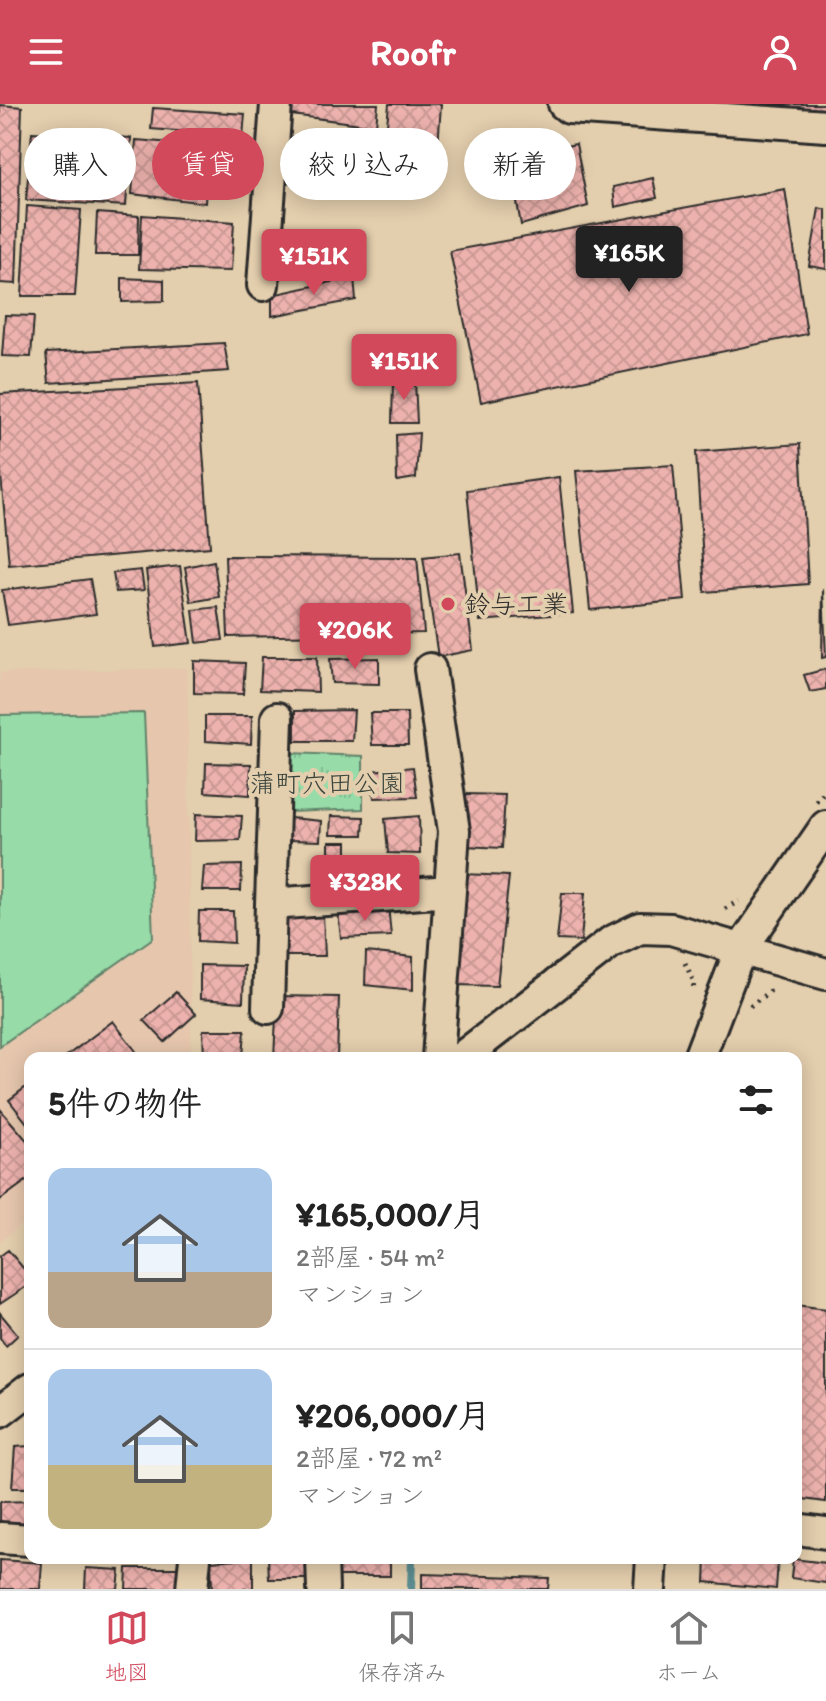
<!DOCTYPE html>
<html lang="ja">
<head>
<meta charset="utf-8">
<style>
	:root { --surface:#fff; --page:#f6f6f6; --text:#222; --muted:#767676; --line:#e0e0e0; --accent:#d1495b }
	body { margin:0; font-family:Itim,"Klee One",sans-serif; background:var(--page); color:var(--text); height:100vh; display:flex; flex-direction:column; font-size:30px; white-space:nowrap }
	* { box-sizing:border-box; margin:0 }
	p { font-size:26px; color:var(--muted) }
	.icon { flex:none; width:44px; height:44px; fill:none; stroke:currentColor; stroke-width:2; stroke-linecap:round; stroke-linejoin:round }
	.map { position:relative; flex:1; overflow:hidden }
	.side { position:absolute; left:24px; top:948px; width:778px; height:512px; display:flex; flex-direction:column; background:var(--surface); border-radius:16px; box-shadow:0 4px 20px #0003 }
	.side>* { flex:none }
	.top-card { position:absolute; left:24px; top:24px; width:778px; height:72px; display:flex; gap:16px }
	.price { position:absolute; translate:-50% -68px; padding:0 18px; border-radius:8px; background:var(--accent); color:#fff; font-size:26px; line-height:52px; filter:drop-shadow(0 2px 4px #0008) }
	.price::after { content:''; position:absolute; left:50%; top:48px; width:24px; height:18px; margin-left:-12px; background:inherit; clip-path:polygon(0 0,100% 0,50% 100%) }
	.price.on { background:#222; color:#fff }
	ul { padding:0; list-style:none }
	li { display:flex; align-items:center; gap:24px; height:200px; padding:0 24px }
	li+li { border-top:2px solid var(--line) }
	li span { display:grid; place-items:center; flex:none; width:224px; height:160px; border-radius:16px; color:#555 }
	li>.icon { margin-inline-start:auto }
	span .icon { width:96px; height:96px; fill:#fffc; stroke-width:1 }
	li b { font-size:34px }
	h2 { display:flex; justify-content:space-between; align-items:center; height:96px; padding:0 24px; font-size:34px }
	.tag { padding:0 28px; border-radius:36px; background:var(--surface); box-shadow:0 4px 20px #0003; font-size:28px; line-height:72px }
	.tag.on { background:var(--accent); color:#fff }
	header { display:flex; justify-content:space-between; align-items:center; height:104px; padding:0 24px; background:var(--accent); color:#fff; font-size:36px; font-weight:700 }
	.tabs { display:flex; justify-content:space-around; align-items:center; height:112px; border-top:2px solid var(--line); background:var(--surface); font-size:22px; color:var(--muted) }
	.tabs a { display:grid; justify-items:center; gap:4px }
	.tabs .on { color:var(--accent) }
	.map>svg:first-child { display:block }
	.built { fill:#e6c6ad }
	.park { fill:url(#park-tufts); stroke:#61836a; stroke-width:2 }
	.garden { fill:#97dba8; stroke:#61836a; stroke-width:2 }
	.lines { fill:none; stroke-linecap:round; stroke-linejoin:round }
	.stream { stroke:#5b8c90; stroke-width:8 }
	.building { fill:url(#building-cross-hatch); stroke:#2b2b2b; stroke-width:2 }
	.minor-casing { stroke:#2b2b2b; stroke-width:36 }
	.path { stroke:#2b2b2b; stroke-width:5; stroke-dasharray:2 6; stroke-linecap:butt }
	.minor { stroke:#e3cead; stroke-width:30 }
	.poi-dot { fill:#d1495b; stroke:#e3cead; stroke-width:3 }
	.labels { text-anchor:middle; stroke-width:8; stroke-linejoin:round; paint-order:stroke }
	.poi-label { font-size:26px; fill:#2b2b2b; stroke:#e3cead; text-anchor:start }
	.park-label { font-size:26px; fill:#3b453e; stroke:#e3cead }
</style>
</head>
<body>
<header><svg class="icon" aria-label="menu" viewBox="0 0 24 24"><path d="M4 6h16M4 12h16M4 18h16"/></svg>Roofr<svg class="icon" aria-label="person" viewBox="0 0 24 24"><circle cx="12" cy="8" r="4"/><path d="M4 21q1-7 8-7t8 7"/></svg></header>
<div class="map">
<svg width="826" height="1485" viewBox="0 0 826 1485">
	<defs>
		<pattern id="park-tufts" width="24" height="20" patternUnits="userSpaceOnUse" patternTransform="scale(2)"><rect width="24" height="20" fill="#97dba8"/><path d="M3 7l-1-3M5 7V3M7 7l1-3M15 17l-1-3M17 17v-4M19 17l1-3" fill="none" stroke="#82bc91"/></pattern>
		<pattern id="building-cross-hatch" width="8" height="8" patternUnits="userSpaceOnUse" patternTransform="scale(2)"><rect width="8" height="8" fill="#edb2ad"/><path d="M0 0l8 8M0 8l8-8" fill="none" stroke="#cb9995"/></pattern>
	</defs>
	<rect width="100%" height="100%" fill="#e3cead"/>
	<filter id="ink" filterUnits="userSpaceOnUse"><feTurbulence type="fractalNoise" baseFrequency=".0125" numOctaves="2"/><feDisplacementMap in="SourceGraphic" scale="16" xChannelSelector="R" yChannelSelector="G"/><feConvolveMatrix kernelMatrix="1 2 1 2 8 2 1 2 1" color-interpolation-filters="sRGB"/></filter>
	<g filter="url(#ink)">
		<path class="built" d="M187 564 191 954H30V1114L0 1137V569Z"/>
		<path class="park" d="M290 649 363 652V705L290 708Z"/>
		<path class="garden" d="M144 609 153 834 0 942V611Z"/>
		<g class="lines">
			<path class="stream" d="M411 1485 412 1454"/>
		</g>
		<path class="building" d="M292 0H378L376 22 292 11Z
			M389 0H441L437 58 384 52Z
			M761 0H826V6Z
			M0 1 22 3 16 180 0 179Z
			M153 4 245 10 243 32 151 25Z
			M32 28 131 34 126 102 26 96Z
			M136 36 209 42 205 99 132 90Z
			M219 40 246 41 244 73 218 72Z
			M576 40 588 102 521 121 509 53Z
			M282 58 309 60 307 81 280 77Z
			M316 62 370 65 365 87 320 82Z
			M653 74 657 94 615 103 613 83Z
			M785 85 807 230 481 298 450 147Z
			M27 102 81 106 75 192H22Z
			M819 104 826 106V165L809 162Z
			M97 109 139 112 138 151H95Z
			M142 111 234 118 231 167 139 165Z
			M354 173 356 196 272 212V191Z
			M122 174 164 176V197L122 198Z
			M5 211 34 212 31 253 2 252Z
			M224 239 229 267 49 279 46 249Z
			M415 276 417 319H392L393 277Z
			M198 279 210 443 9 461 0 360V290Z
			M419 329 416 374 397 377 396 331Z
			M800 340 808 480 705 488 696 348Z
			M673 361 685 496 590 506 576 367Z
			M559 373 573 509 480 517 467 386Z
			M460 449 473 546 438 553 423 453Z
			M225 452 417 453 424 529 228 533Z
			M214 457 219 493 191 498 185 463Z
			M180 462 191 539 155 543 146 466Z
			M141 466 144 486 116 488 113 469Z
			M90 475 96 510 8 521 2 486Z
			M823 485 826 553 822 554Z
			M218 503 223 536 197 539 193 506Z
			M262 553H317L318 588 260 586Z
			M379 554V580L332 579 330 555Z
			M194 557 245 559 243 590 194 589Z
			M826 565V585L810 588 804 571Z
			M354 606 352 637H295V607Z
			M370 609H407L408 641H372Z
			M205 612H252L251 640 205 637Z
			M206 659 251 660 250 691 205 688Z
			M413 663 417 693 374 694 371 667Z
			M466 690 505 691 502 744 465 742Z
			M196 710 242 712 240 736 195 737Z
			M331 712 364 713 363 731H330Z
			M419 712 420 750 388 749 385 715Z
			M290 714 321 717 320 737 289 736Z
			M329 738H347V769L329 768Z
			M242 761 241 787H202L204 762Z
			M463 770 509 772 497 882 455 881Z
			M562 789H585L581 837 557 836Z
			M388 801 391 832 341 834 338 808Z
			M199 807H233L234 839 198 837Z
			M323 810 325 852H281L280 816Z
			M366 848 413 853V886L365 881Z
			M200 861 244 862 243 898 200 895Z
			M176 888 196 910 165 938 144 916Z
			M277 892 339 893 337 954H274Z
			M113 917 141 954H64Z
			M203 926H245L243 954 204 953Z
			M30 980V1023L9 996Z
			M0 1005 30 1040V1074L0 1096Z
			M8 1146 30 1172V1180L0 1200V1152Z
			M796 1201 826 1205V1398L796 1394Z
			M0 1209 18 1231 6 1242 0 1234Z
			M30 1342V1384H12L15 1343Z
			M30 1397V1421H0V1398Z
			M253 1454V1485H212L211 1457Z
			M268 1454H311L312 1475H269Z
			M333 1454H390V1472H332Z
			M706 1454 778 1456 776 1485 705 1478Z
			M793 1455 826 1459V1479L791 1474Z
			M0 1456 42 1459 40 1485H0Z
			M86 1464 120 1466 118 1485H85Z
			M127 1464H179L177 1485H126Z
			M422 1470 549 1474 548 1485H422Z"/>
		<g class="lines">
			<defs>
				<path id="minor" d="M564 0 569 4 826 22
					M263 181 276 0
					M430 565 454 727 450 787
					M277 614 271 800 450 787 438 954
					M268 904 271 800
					M461 954 611 838 640 824 671 825 826 870
					M699 954 740 847 826 722
					M0 1308 30 1285
					M796 1425 826 1429
					M0 1434 30 1436
					M322 1454 323 1485
					M192 1485 195 1454
					M650 1485 652 1454"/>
			</defs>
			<use href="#minor" class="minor-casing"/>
			<path class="path" d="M816 697 826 686
				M725 805 739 797
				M685 859 694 878 693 887
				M750 902 774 884"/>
			<use href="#minor" class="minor"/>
		</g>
	</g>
	<circle class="poi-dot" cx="448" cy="500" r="8"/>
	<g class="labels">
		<g class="poi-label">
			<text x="464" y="509">鈴与工業</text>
		</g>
		<g class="park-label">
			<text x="327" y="688">蒲町穴田公園</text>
		</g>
	</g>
</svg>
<b class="price on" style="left:629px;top:190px">¥165K</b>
<b class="price" style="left:314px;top:193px">¥151K</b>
<b class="price" style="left:404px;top:298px">¥151K</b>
<b class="price" style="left:355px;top:567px">¥206K</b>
<b class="price" style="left:365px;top:819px">¥328K</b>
<div class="top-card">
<a class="tag">購入</a>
<a class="tag on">賃貸</a>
<a class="tag">絞り込み</a>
<a class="tag">新着</a>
</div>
<section class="side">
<h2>5件の物件<svg class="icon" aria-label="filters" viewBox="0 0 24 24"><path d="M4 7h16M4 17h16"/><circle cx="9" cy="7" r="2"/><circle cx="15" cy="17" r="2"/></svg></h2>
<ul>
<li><span style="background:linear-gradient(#a9c7e8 65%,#b9a48a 0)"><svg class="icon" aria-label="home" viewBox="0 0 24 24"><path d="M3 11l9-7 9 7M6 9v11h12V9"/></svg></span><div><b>¥165,000/月</b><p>2部屋 · 54 m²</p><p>マンション</p></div></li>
<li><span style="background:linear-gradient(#a9c7e8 60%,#c2b280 0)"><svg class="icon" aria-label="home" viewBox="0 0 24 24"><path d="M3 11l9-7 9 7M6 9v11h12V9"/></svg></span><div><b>¥206,000/月</b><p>2部屋 · 72 m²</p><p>マンション</p></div></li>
</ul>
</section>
</div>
<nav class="tabs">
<a class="on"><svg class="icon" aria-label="map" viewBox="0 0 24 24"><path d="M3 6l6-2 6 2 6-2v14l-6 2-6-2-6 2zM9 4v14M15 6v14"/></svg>地図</a>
<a><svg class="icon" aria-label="saved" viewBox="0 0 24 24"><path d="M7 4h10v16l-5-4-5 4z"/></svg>保存済み</a>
<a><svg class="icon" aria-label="home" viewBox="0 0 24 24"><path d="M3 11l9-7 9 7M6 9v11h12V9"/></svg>ホーム</a>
</nav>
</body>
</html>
